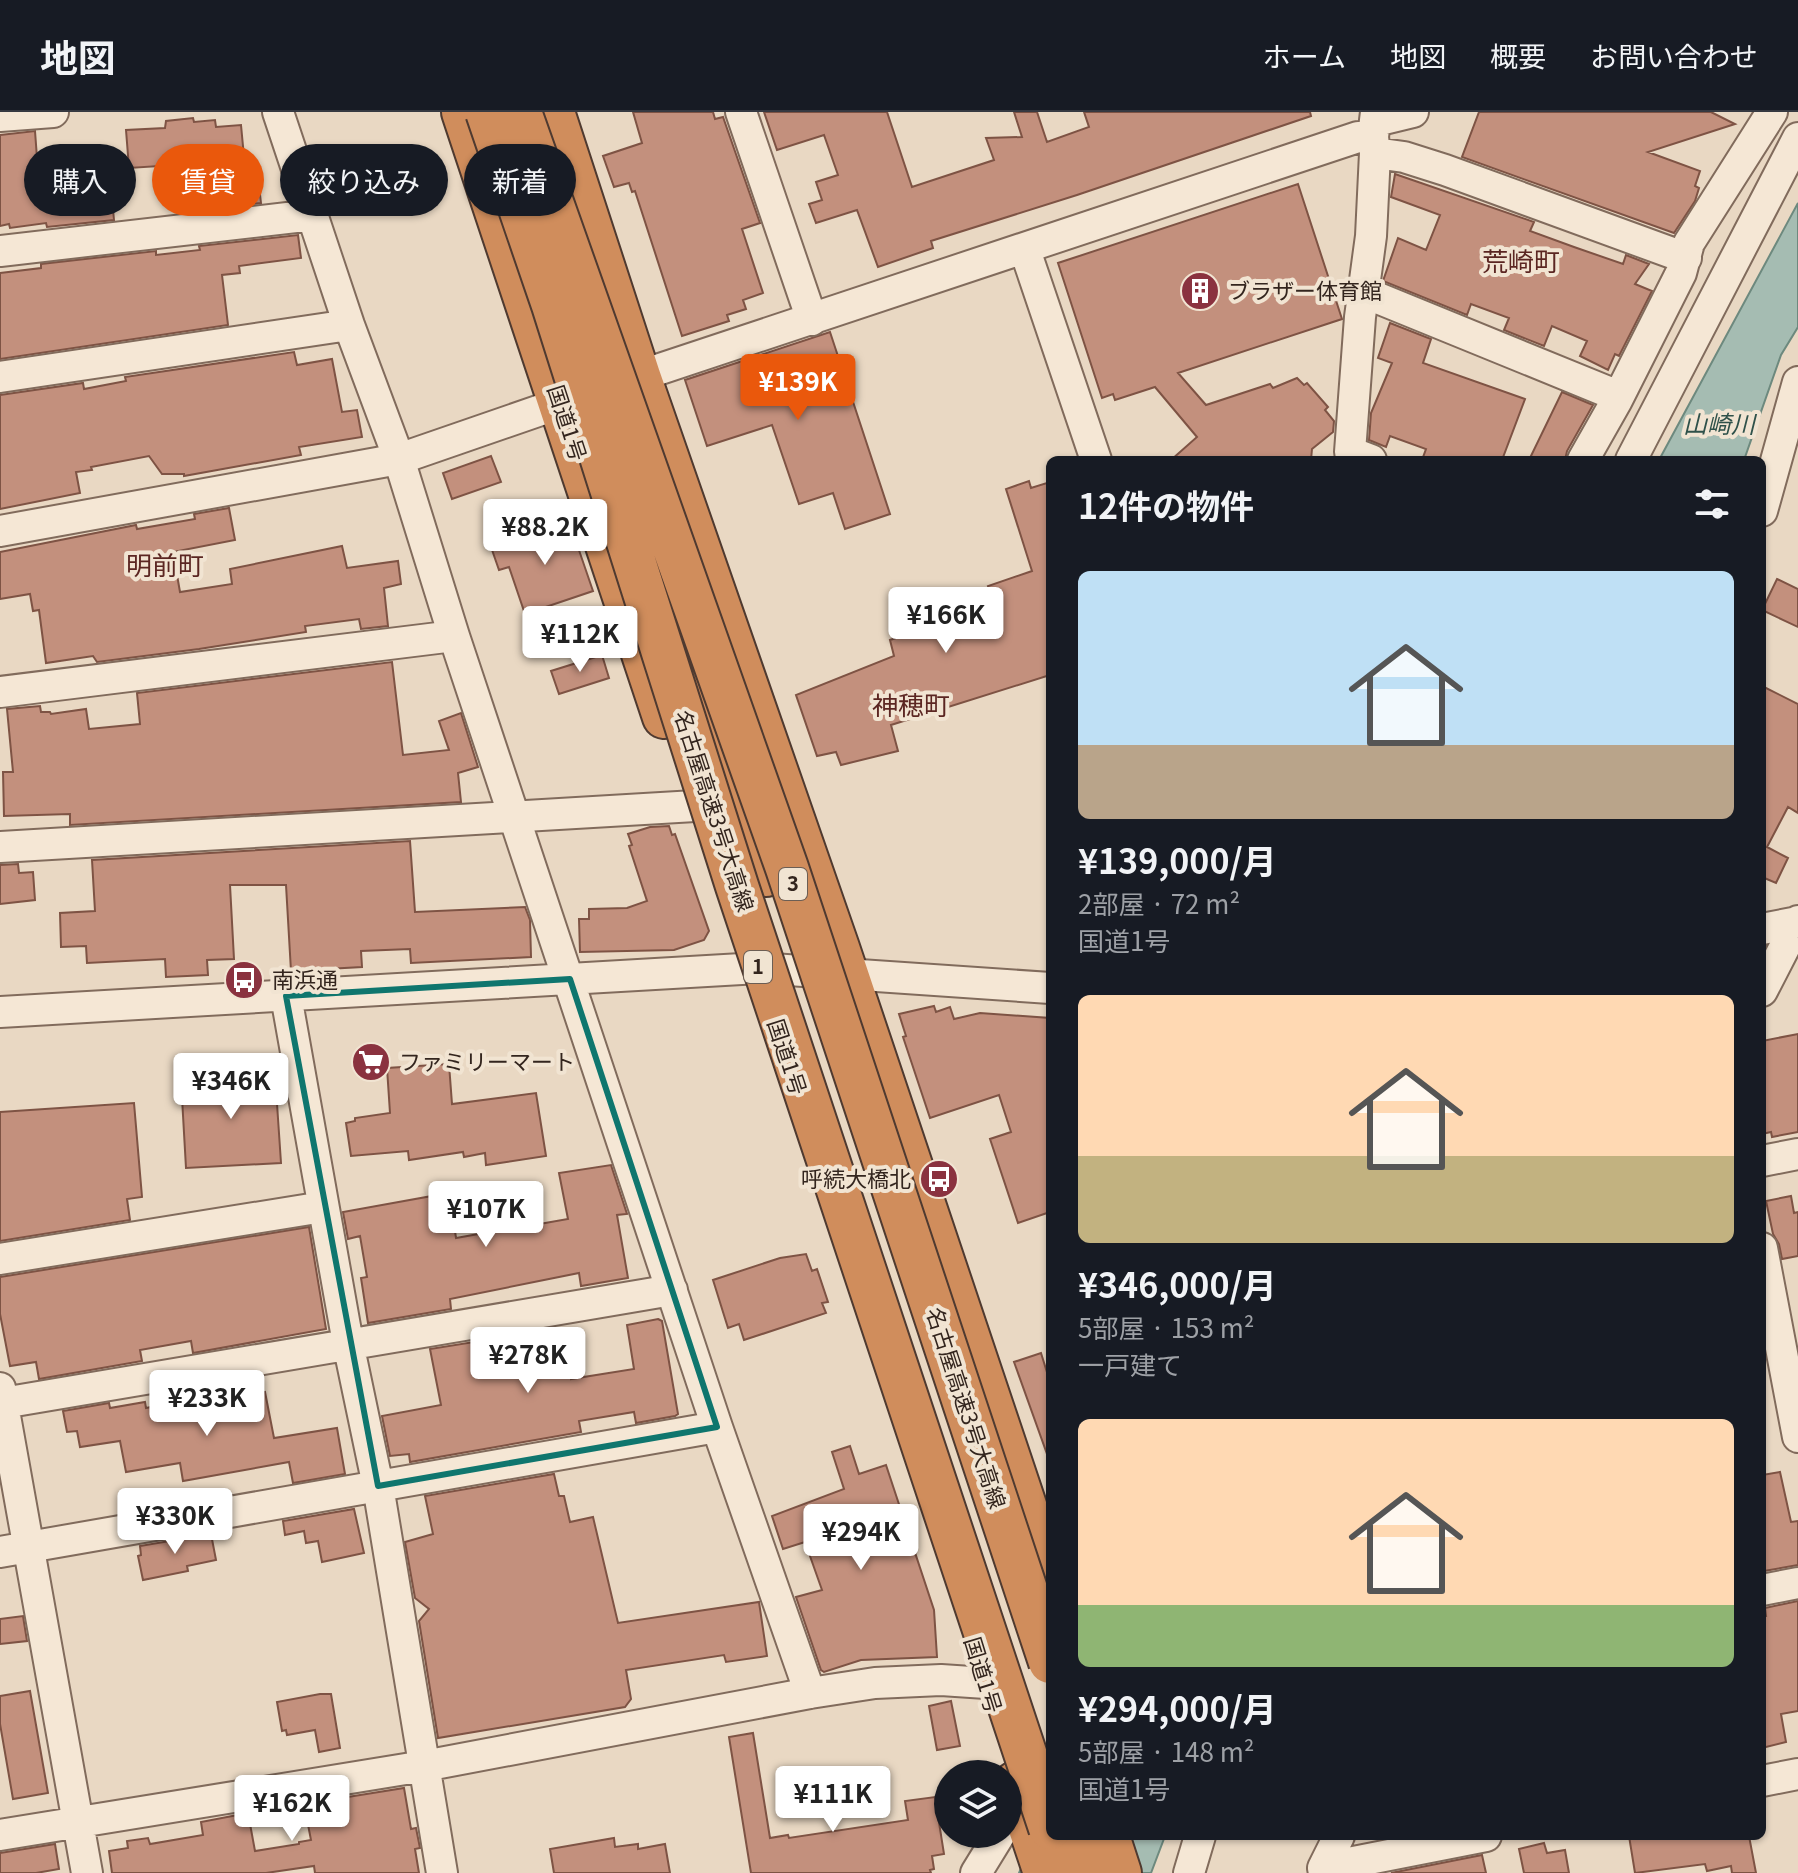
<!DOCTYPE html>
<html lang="ja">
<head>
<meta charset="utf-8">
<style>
	:root { --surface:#171b24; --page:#242831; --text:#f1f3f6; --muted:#9ea1a6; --line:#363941; --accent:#ea580c }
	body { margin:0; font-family:Georgia,"Noto Sans JP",serif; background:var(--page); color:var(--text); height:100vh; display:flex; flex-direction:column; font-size:30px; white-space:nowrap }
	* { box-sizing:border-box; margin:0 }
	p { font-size:26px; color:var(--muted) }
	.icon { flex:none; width:44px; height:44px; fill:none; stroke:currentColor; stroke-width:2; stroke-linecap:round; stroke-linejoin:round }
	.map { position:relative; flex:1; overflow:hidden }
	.sheet { position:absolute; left:1046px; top:344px; width:720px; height:1384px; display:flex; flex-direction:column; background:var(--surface); border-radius:12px; box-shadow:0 2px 6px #0004 }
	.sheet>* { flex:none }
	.top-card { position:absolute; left:24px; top:32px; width:760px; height:72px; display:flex; gap:16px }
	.tools { position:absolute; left:934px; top:1648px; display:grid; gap:16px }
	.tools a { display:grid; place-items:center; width:88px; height:88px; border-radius:50%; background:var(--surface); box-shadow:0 2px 6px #0004; font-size:40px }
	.price { position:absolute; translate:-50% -68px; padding:0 18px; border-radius:8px; background:#fff; color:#222; font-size:26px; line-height:52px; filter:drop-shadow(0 2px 4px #0008) }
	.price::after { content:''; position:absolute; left:50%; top:48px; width:24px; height:18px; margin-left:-12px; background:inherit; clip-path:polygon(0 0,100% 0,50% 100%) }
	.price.current { background:var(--accent); color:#fff }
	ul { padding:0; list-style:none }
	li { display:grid; align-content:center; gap:16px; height:424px; padding:0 32px }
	li span { display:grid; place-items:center; height:248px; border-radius:12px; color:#555 }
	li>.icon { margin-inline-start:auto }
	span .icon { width:144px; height:144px; fill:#fffc; stroke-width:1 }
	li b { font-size:34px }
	h2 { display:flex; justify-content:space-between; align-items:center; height:96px; padding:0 32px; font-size:34px }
	.tag { padding:0 28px; border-radius:36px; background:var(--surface); box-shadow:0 2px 6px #0004; font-size:28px; line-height:72px }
	.tag.current { background:var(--accent); color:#fff }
	header { display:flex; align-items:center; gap:48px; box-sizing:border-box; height:112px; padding:0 40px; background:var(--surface); border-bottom:2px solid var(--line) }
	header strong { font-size:38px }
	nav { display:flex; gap:44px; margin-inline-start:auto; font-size:28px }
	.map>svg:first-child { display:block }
	.water { fill:#a5bcb2; stroke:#6d897e; stroke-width:2 }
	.building { fill:#c3907d; stroke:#7e5344; stroke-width:2 }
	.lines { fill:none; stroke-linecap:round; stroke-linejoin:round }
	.minor-casing { stroke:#816b5c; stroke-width:34 }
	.highway-casing { stroke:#4f3a30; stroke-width:46 }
	.minor { stroke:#f5e7d5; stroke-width:30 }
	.highway { stroke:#d08d5c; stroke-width:42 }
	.highway-bridge-casing { stroke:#4f3a30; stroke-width:46; stroke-linecap:butt }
	.highway-bridge { stroke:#d08d5c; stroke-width:42 }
	.marked { fill:none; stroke:#0f766e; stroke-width:6; stroke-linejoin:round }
	.labels { text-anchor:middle; stroke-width:8; stroke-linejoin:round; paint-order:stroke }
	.shield { fill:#f1e4d2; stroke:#6c5e54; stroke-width:2 }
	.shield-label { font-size:20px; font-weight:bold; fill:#33251e }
	.poi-label { font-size:22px; fill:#33251e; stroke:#f1e4d2; text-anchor:start }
	.street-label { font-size:22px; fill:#33251e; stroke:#f1e4d2 }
	.water-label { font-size:24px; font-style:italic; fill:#2f514a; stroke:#f1e4d2 }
	.quarter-label { font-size:26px; fill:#5b2622; stroke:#f1e4d2 }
</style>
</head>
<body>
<header>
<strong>地図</strong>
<nav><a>ホーム</a><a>地図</a><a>概要</a><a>お問い合わせ</a></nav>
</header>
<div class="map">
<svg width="1798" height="1761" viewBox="0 0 1798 1761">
	<rect width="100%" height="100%" fill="#e9d8c3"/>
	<path class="water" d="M1798 91V215L1781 243 1744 348H1659Z
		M1050 1686V1724H1165L1151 1761H1019Z"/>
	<path class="building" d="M633 0H713L715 7 723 5 760 111 742 117 763 181 743 188 746 197 727 203 729 209 682 224 635 79 632 80 629 71 614 75 603 44 642 31Z
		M764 0H887L912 75 994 48 986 26 1022 25 1014 0H1037L1047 30 1089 15 1084 0H1310L1311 4 1077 83 931 129 933 136 878 155 857 98 816 111 809 92 822 88 816 70 838 63 824 23 777 38Z
		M1479 0H1711L1735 12 1648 40 1700 59 1695 74 1699 76 1695 89 1674 121 1462 45Z
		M193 6 194 10 215 8 216 15 241 13 246 66 258 65 261 91 195 98 190 52 129 56 126 18 165 16 166 9Z
		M35 19 37 46 44 45 45 55H50V60L109 54 114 108 47 115 46 111 10 116 9 112 0 114V23Z
		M1395 62 1534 110 1530 119 1574 135 1623 152 1626 143 1649 152 1635 172 1652 179 1619 244 1615 242 1608 258 1580 244 1587 229 1552 214 1544 234 1504 218 1509 206 1471 192 1467 203 1383 169 1398 126 1426 138 1440 103 1391 85Z
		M1298 72 1342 207 1178 261 1206 293 1270 272 1273 276 1297 266 1304 273 1307 271 1328 295 1325 298 1334 309 1333 320 1312 337 1311 348H1171L1197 325 1155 275 1115 288 1113 282 1102 286 1058 151Z
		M298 123 301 146 239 154 240 161 222 163 228 213 0 247V161L41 156V152L156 139V143L200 138 199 134Z
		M1390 211 1431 227 1423 251 1525 287 1502 348H1422L1426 337 1390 324 1386 335 1369 328 1371 301 1392 251 1378 246Z
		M830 220 890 402 845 417 833 381 799 392 772 313 707 334 685 268Z
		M294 240 297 253 332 247 342 300 357 298 362 325 299 335 301 343 184 364V362H162L149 344 91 355 92 358 76 360 80 381 0 397V283L83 271 84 277 126 269 125 265Z
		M1562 280 1593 293 1567 339 1565 348H1529Z
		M491 344 501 370 452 387 443 361Z
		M1029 369 1031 376 1050 370V563L891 613 898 639 841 653 836 640 817 644 796 583 894 544 890 528 995 494 988 474 1032 459 1006 377Z
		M229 396 235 428 173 440 180 480 232 472 230 457 342 434 347 456 398 449 401 472 384 476 388 514 361 517 359 507 305 514 306 520 199 537 97 550 93 544 46 551 39 498 33 499 30 482 0 487V440L136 413 137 417 195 407 194 402Z
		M569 409 593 479 525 502 509 455 499 458 491 435Z
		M1777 467 1798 477V515L1762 498Z
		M602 543 609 566 559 582 551 559Z
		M392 550 403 643 449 638 439 609 461 601 478 655 458 661 461 690 70 713V702L4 704 3 660H13L7 597 40 594 41 600H50L51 602 86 597 89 617 140 612 137 581Z
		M1762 574 1798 592V701L1788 695 1767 735 1788 746 1776 771 1762 765Z
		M669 714 672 723 675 722 709 819 704 828 674 838 580 840 579 807H589V797L627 796 647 789 629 734 632 733 628 722 650 715Z
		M410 729 415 800 525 795 530 808 531 845 411 851 410 837 361 839 362 855 291 859 286 773H230L234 847 207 848 208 863 166 865 165 847 87 851 86 834 61 835 60 801 95 799 92 748Z
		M18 752 19 761 33 760 35 788 0 792V753Z
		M934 894 936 900 950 895 954 907 980 901 1050 906V1100L1018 1111 990 1027 1011 1020 999 983 930 1006 903 925 906 924 899 902Z
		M1798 922V1020L1772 1025 1771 1020 1762 1022V929Z
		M449 952 452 992 536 981 546 1044 486 1053 485 1041 464 1045 463 1040 409 1048 408 1039 351 1044 346 1011 355 1009V1006L390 1001 387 956Z
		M275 962 281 1051 186 1056 181 968Z
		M134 991 142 1085 127 1087 130 1108 0 1129V1000Z
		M611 1053 627 1102 617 1103 628 1166 581 1174 579 1161 450 1187 451 1197 368 1211 361 1166 367 1165 360 1124 348 1127 343 1100 432 1084 436 1108 453 1105 456 1126 501 1118 499 1100 525 1095 528 1114 568 1107 559 1061Z
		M1791 1084 1794 1101 1798 1100V1144L1782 1147 1779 1132 1773 1122 1766 1089Z
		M309 1115 326 1217 193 1241 191 1229 140 1238 142 1249 39 1267 36 1250 10 1254 0 1202V1165Z
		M806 1142 812 1159 817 1157 828 1190 822 1191 826 1201 744 1228 739 1212 728 1216 713 1168 780 1146Z
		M658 1207 662 1209 678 1302 675 1304 636 1311 634 1300 579 1309 581 1320 410 1350 409 1342 390 1344 382 1304 441 1293 430 1237 550 1218 562 1261 570 1259 571 1267 634 1257 627 1213Z
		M1041 1241 1050 1270V1341L1047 1342 1014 1250Z
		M206 1280 208 1290 265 1280 274 1326 337 1316 345 1362 293 1371 289 1350 183 1369 180 1351 126 1360 120 1329 80 1335 77 1319 67 1320 63 1299 109 1291 110 1296 145 1290 146 1296 186 1288 185 1284Z
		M850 1334 859 1362 886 1353 934 1498 937 1545 861 1548 824 1560 821 1558 796 1485 822 1478 805 1430 783 1437 772 1404 844 1377 832 1340Z
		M1780 1360 1791 1410 1798 1409V1453L1764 1459 1762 1363Z
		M554 1362 559 1384H564L570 1410 593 1405 618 1511 759 1490 767 1544 726 1550 724 1543 626 1558 631 1587 625 1595 438 1626 419 1509 429 1497 415 1486 405 1430 433 1422 425 1384Z
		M354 1397 364 1441 322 1450 318 1429 306 1431 304 1419 285 1423 283 1409Z
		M211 1422 216 1448 187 1454 188 1459 143 1468 138 1444 141 1443 140 1434Z
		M1798 1489V1599L1781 1602 1786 1630 1762 1636V1504H1766L1765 1496Z
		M23 1504 27 1529 0 1532V1507Z
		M30 1579 48 1681 13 1687 0 1612V1584Z
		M320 1582H331L340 1636 319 1640 315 1618 287 1623 286 1618 282 1619 277 1590Z
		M951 1589 960 1634 937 1638 929 1594Z
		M753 1621 770 1726 788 1723 789 1726 908 1708 905 1689 935 1685 944 1742 932 1744 934 1757 930 1758 931 1761H751L729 1625Z
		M404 1676 411 1717 416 1716 420 1736 415 1737 419 1761H315L314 1754 266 1761H112L109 1739 128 1736 127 1729 148 1726 150 1732 203 1723 201 1710 248 1701 255 1739 299 1732V1730L311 1728 304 1692Z
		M1629 1724H1749L1756 1761H1732L1731 1754 1707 1759 1705 1752 1635 1761Z
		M614 1726 615 1735 638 1732V1737L665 1732 670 1761H554L550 1737Z
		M1544 1731 1547 1741 1565 1738 1569 1761H1524L1519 1737Z
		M55 1732 59 1757 36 1761H0V1741Z
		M1482 1743 1486 1761H1391Z"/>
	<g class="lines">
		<defs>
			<path id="minor" d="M278 0 349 213 399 347 454 524 717 1315 810 1581
				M741 0 812 208
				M0 4 53 0
				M1376 9 1413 0
				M1375 41 1404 45 1445 58 1686 146
				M1025 138 1096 348
				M0 139 313 103
				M1363 180 1618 284
				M639 264 1358 25H1373
				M0 265 349 213
				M1371 348 1350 340 1360 205 1371 124 1375 41 1373 25 1376 0
				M1583 348 1617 288 1681 161 1689 131 1772 0
				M1631 348 1798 26
				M1762 399 1798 270
				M0 419 399 347 561 291
				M0 580 454 524
				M0 735 695 694
				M1762 817 1798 810
				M1762 879 1798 809
				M286 884 348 1231 378 1374 442 1761
				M0 900 759 856 1050 876
				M1762 1049 1798 1042
				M1762 1136 1798 1325
				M0 1147 323 1095
				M0 1276 87 1761
				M3 1291 672 1178
				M0 1440 717 1315
				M1762 1478 1798 1471
				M1762 1669 1798 1662
				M0 1723 424 1654 810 1581 875 1571 941 1568 986 1571
				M1323 1756 1486 1724
				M976 1761 1000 1722
				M1189 1761 1200 1724
				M1324 1761 1323 1756 1339 1724"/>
			<path id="highway" d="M463 0 664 605
				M553 0 639 264 838 836 1050 1468
				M656 544 703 587 766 763
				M1015 1671 1045 1761
				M1076 1724 1080 1761
				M1108 1724 1120 1761"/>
		</defs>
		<use href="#minor" class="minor-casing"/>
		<use href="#highway" class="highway-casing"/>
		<use href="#minor" class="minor"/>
		<use href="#highway" class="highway"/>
		<defs>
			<path id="highway-bridge" d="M487 0 553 193 737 774 1050 1716
				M520 0 787 756 1050 1550"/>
		</defs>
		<use href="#highway-bridge" class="highway-bridge-casing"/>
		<use href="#highway-bridge" class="highway-bridge"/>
	</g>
	<path class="marked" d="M570 867 717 1315 378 1374 286 884Z"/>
	<defs>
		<symbol id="building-disc" viewBox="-11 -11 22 22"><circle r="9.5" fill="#8a323f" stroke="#f1e4d2"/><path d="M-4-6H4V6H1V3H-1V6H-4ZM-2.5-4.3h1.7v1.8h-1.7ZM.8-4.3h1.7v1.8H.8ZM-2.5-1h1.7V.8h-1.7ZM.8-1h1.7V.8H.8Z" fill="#fff"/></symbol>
		<symbol id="bus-disc" viewBox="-11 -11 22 22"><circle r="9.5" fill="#8a323f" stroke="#f1e4d2"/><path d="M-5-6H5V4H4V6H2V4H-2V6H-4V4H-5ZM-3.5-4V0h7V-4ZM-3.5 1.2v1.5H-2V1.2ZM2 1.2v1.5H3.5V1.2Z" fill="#fff"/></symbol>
		<symbol id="supermarket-disc" viewBox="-11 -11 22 22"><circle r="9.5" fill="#8a323f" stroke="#f1e4d2"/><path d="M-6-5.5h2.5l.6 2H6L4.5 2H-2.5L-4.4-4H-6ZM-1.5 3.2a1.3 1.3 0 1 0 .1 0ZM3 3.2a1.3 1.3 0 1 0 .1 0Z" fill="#fff"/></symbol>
	</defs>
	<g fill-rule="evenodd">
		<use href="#building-disc" x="1178" y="157" width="44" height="44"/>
		<use href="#bus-disc" x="222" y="846" width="44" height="44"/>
		<use href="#supermarket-disc" x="349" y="928" width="44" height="44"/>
		<use href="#bus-disc" x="917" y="1045" width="44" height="44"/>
	</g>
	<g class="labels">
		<g class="shield">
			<rect x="779" y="756" width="28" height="32" rx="6"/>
			<rect x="744" y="839" width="28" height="32" rx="6"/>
		</g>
		<g class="shield-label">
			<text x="793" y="779">3</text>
			<text x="758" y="862">1</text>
		</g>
		<g class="poi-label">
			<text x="1228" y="187">ブラザー体育館</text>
			<text x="272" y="876">南浜通</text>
			<text x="399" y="958">ファミリーマート</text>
			<text x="911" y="1075" text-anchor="end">呼続大橋北</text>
		</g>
		<g class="street-label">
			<text transform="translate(567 311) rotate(72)" y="8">国道1号</text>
			<text transform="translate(714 699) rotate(72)" y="8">名古屋高速3号大高線</text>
			<text transform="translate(787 945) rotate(72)" y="8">国道1号</text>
			<text transform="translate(966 1296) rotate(72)" y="8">名古屋高速3号大高線</text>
			<text transform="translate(983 1563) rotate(73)" y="8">国道1号</text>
		</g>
		<g class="water-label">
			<text x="1719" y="321">山崎川</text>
		</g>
		<g class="quarter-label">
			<text x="1521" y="159">荒崎町</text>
			<text x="165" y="463">明前町</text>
			<text x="911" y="603">神穂町</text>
		</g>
	</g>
</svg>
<div class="tools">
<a><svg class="icon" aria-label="layers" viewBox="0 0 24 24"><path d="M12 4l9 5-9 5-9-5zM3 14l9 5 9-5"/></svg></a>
</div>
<b class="price current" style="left:798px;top:310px">¥139K</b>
<b class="price" style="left:545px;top:455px">¥88.2K</b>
<b class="price" style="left:946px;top:543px">¥166K</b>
<b class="price" style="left:580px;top:562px">¥112K</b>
<b class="price" style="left:231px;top:1009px">¥346K</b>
<b class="price" style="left:486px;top:1137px">¥107K</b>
<b class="price" style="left:528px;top:1283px">¥278K</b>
<b class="price" style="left:207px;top:1326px">¥233K</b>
<b class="price" style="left:175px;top:1444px">¥330K</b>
<b class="price" style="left:861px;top:1460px">¥294K</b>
<b class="price" style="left:833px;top:1722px">¥111K</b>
<b class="price" style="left:292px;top:1731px">¥162K</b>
<div class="top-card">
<a class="tag">購入</a>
<a class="tag current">賃貸</a>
<a class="tag">絞り込み</a>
<a class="tag">新着</a>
</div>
<section class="sheet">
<h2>12件の物件<svg class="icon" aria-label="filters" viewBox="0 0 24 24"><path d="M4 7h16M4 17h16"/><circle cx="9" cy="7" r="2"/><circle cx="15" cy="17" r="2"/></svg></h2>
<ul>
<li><span style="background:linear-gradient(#bfe0f5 70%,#b9a48a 0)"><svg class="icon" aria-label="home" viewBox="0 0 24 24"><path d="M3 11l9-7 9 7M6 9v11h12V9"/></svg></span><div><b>¥139,000/月</b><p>2部屋 · 72 m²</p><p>国道1号</p></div></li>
<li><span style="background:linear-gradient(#ffd9b3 65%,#c2b280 0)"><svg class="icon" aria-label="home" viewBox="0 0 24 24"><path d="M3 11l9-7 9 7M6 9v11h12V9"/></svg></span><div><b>¥346,000/月</b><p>5部屋 · 153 m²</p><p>一戸建て</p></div></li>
<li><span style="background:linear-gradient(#ffd9b3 75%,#8fb573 0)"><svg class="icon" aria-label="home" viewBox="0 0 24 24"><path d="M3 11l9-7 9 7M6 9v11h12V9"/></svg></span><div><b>¥294,000/月</b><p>5部屋 · 148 m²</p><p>国道1号</p></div></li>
</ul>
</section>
</div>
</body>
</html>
